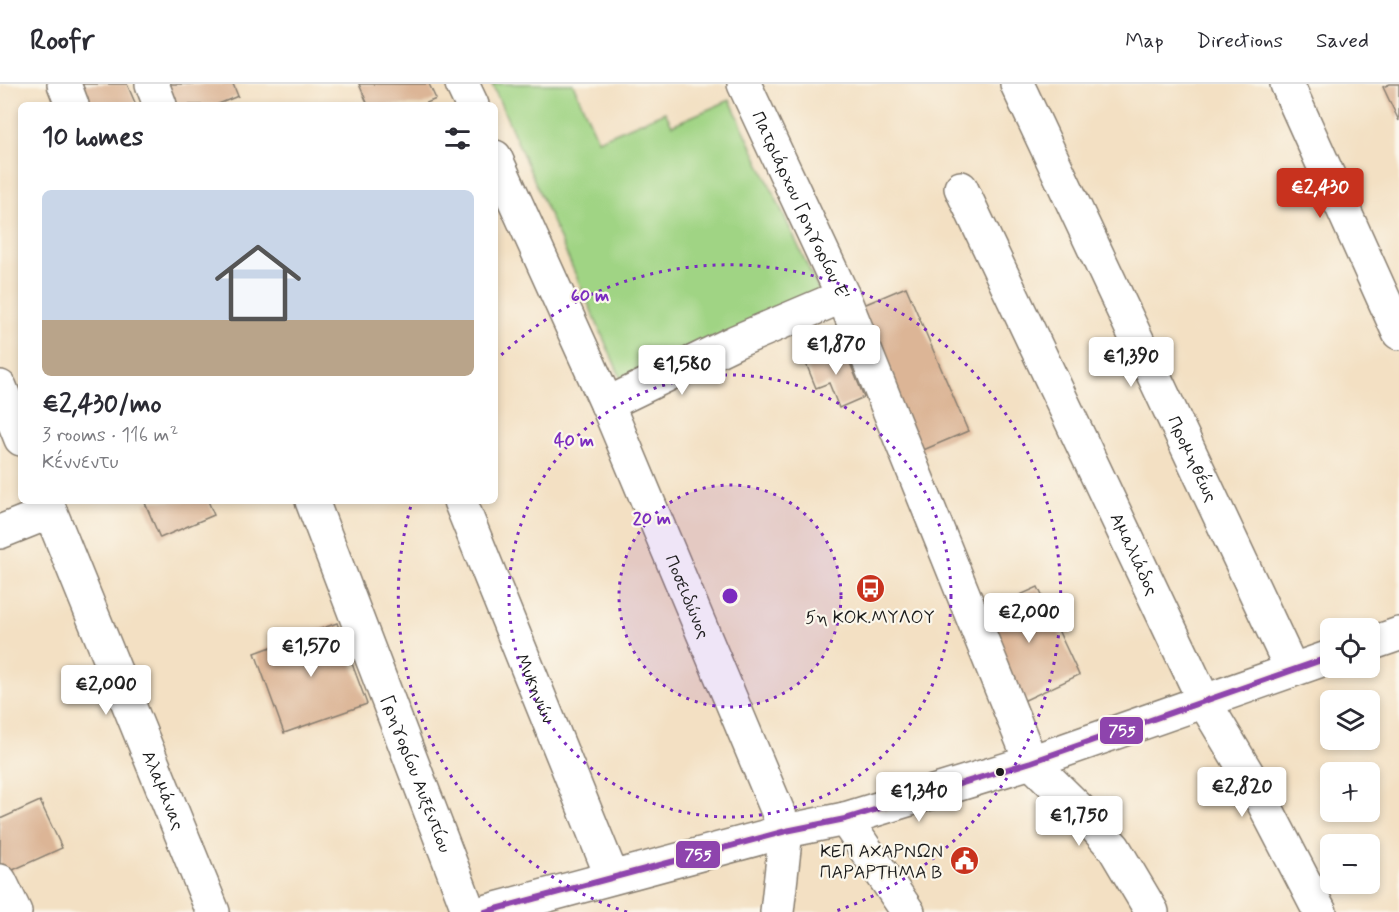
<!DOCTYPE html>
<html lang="en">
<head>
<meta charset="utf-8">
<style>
	:root { --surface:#fff; --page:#f7f7f7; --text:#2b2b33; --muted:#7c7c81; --line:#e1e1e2; --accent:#c8321e }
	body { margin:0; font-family:Mynerve,sans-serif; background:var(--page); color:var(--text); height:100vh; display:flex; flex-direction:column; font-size:22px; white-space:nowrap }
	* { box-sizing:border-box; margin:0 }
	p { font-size:20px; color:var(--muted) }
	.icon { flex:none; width:33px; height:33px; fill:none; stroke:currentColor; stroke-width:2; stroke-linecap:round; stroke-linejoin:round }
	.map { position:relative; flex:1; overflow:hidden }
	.sheet { position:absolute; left:18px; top:18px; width:480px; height:402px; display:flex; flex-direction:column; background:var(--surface); border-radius:9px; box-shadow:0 3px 9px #0003 }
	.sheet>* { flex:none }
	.tools { position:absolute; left:1320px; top:534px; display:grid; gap:12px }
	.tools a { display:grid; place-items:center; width:60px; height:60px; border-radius:9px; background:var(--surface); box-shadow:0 3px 9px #0003; font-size:30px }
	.price { position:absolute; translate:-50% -51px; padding:0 14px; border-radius:6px; background:#fff; color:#222; font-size:20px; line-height:39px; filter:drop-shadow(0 2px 3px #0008) }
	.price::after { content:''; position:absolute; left:50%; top:36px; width:18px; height:14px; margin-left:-9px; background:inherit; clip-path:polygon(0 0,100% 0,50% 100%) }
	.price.current { background:var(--accent); color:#fff }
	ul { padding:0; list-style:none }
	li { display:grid; align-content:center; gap:12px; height:318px; padding:0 24px }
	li+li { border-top:2px solid var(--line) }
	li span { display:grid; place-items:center; height:186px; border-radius:9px; color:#555 }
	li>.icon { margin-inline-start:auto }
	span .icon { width:108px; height:108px; fill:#fffc; stroke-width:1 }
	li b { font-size:26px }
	h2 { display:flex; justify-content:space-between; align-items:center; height:72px; padding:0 24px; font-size:26px }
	header { display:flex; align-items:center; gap:36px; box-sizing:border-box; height:84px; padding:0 30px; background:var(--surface); border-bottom:2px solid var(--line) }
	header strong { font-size:28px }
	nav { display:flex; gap:33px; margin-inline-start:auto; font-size:21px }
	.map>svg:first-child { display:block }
	.green { fill:#a0d484; stroke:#5e7850; stroke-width:1.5 }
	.building { fill:#dcb596 }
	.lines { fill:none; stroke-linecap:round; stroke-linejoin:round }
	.minor-casing { stroke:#887e70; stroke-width:36 }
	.major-casing { stroke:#887e70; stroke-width:36 }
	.minor { stroke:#fff; stroke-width:33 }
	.major { stroke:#fff; stroke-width:33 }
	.bus-1-casing { stroke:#fbf7ec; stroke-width:10 }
	.bus-1 { stroke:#8e44ad; stroke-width:6 }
	.ring { fill:none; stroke:#7b2cbf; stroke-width:3; stroke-dasharray:3 6 }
	.bus-dot { fill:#1c1c1c; stroke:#fbf7ec; stroke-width:2 }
	.labels { text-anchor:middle; stroke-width:4.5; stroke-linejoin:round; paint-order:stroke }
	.street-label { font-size:18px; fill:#1c1c1c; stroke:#fbf7ec }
	.poi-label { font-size:18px; fill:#1c1c1c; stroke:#fbf7ec }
	.centre { fill:#7b2cbf; stroke:#fbf7ec; stroke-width:3 }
	.ring-label { font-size:18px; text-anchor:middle; font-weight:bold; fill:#7b2cbf; stroke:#fbf7ec; stroke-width:4.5; stroke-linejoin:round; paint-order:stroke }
	.line-badge { stroke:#fbf7ec; stroke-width:2 }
	.badge-label { font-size:16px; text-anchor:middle; font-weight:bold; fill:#fff }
</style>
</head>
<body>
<header>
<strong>Roofr</strong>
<nav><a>Map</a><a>Directions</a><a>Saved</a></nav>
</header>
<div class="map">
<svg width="1399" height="828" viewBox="0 0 1399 828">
	<rect width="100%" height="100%" fill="#fbf7ec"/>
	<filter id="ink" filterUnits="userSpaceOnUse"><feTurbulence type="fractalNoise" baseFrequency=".0167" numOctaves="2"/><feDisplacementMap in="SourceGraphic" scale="12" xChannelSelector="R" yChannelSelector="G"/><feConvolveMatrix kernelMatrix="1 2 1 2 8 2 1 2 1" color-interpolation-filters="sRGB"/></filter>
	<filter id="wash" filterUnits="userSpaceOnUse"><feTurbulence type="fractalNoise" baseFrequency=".008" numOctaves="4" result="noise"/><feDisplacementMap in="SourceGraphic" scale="24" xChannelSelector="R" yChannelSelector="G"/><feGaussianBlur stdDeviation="1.35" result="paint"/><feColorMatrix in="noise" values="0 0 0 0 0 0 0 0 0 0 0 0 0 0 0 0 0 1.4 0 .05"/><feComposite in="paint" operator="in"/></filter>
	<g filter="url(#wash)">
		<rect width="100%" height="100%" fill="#f3e0c3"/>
		<path class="green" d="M492 0H573L598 56 665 28 672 41 730 16 822 213 623 299Z"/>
		<g id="blocks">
			<path class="building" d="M71 0H127L136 21H80Z
				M161 0H233L238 12 216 21H169Z
				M359 0H429L436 15 422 21H368Z
				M1390 0H1399V37L1383 3Z
				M906 203 968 347 914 370 852 226Z
				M843 262 864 313 839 324 829 299 816 304 805 277Z
				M151 417H208L214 431 160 454 145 419Z
				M1038 503 1079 591 1021 618 980 529Z
				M337 539 367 620 284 649 255 569Z
				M40 717 62 764 4 790 0 781V735Z"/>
		</g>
	</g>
	<g filter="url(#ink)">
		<use href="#blocks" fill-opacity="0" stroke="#887e70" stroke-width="1.5"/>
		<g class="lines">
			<defs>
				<g id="minor">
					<path d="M64 0 72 21"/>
					<path d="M152 0 160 21"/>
					<path d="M462 0 472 21"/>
					<path id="s1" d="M744 0 843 212 1031 678 1085 731 1114 764 1152 828"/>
					<path id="s2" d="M1017 0 1292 586"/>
					<path d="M1287 0 1399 249"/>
					<path id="s3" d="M495 73 607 320 786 747 777 828"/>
					<path id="s4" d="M961 104 1205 619 1253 699 1320 828"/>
					<path d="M0 303 21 355"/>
					<path d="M607 320 735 258 843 212"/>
					<path id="s5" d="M46 417 213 828"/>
					<path id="s6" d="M312 417 469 828"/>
					<path id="s7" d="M460 417 612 793"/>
					<path d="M0 448 50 428"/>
					<path d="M845 735 908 828"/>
					<path d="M0 797 15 828"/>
				</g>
				<path id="major" d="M1370 560 1399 550
					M485 828 786 747 845 735 1031 678 1330 573"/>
			</defs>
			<use href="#minor" class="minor-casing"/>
			<use href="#major" class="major-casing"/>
			<use href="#minor" class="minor"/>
			<use href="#major" class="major"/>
			<defs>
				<path id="bus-1" d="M485 828 786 747 845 735 1031 678 1330 573"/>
			</defs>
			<use href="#bus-1" class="bus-1-casing"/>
			<use href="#bus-1" class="bus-1"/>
		</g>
	</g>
	<circle cx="730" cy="512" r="111" fill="#7b2cbf" fill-opacity=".12"/>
	<g class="ring">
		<circle cx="730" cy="512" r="111"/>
		<circle cx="730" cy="512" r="221"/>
		<path d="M627 828A332 332 0 0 1 412 418M495 277A332 332 0 1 1 833 828"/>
	</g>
	<defs>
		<symbol id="bus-disc" viewBox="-11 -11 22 22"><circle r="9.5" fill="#c8321e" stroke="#fbf7ec"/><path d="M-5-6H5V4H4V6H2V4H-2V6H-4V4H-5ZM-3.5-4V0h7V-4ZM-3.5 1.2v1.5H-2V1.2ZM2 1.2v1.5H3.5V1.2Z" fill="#fff"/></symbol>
		<symbol id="civic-disc" viewBox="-11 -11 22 22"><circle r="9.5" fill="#c8321e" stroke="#fbf7ec"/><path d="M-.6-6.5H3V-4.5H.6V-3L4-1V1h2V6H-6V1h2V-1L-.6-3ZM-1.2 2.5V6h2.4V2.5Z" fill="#fff"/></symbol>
	</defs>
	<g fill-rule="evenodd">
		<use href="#bus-disc" x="854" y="488" width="33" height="33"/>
		<use href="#civic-disc" x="948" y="760" width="33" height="33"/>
	</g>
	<circle class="bus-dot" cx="1000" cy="688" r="5"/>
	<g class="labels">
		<g class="street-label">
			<text dy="6" stroke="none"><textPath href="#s1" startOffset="134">Πατριάρχου Γρηγορίου E'</textPath></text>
			<text dy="6" stroke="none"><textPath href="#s2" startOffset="414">Προμηθέως</textPath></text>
			<text dy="6" stroke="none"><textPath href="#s4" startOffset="405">Αμαλιάδος</textPath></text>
			<text dy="6" stroke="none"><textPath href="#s3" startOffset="480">Ποσειδώνος</textPath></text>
			<text dy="6" stroke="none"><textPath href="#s7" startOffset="202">Μυκηνών</textPath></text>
			<text dy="6" stroke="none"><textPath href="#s6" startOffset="292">Γρηγορίου Αυξεντίου</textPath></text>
			<text dy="6" stroke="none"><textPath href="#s5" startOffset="312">Αλαμάνας</textPath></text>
		</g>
		<g class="poi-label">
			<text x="870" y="539">5η ΚΟΚ.ΜΥΛΟΥ</text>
			<text x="943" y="773" text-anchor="end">ΚΕΠ ΑΧΑΡΝΩΝ<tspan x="943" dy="21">ΠΑΡΑΡΤΗΜΑ Β</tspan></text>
		</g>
	</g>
	<circle cx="730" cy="512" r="9" class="centre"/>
	<g class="ring-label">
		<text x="590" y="217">60 m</text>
		<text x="574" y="362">40 m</text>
		<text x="652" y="440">20 m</text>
	</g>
	<g class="line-badge">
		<rect x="1099" y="632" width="45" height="29" rx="6" fill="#8e44ad"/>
		<rect x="675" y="756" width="46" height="29" rx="6" fill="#8e44ad"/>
	</g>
	<g class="badge-label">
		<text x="1122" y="652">755</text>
		<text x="698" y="776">755</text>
	</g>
</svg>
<div class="tools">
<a><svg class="icon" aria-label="locate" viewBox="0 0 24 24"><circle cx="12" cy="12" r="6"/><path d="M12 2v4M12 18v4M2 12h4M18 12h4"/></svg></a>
<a><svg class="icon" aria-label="layers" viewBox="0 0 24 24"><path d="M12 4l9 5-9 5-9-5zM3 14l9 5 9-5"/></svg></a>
<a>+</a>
<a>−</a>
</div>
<b class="price current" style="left:1320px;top:135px">€2,430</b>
<b class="price" style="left:836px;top:292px">€1,870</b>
<b class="price" style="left:1131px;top:304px">€1,390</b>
<b class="price" style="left:682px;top:312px">€1,580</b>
<b class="price" style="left:1029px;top:560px">€2,000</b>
<b class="price" style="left:311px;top:594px">€1,570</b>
<b class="price" style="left:106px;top:632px">€2,000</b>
<b class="price" style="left:1242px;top:734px">€2,820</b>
<b class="price" style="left:919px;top:739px">€1,340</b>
<b class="price" style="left:1079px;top:763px">€1,750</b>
<section class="sheet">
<h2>10 homes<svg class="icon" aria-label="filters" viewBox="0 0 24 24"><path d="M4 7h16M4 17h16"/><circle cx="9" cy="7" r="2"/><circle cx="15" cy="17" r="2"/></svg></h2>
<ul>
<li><span style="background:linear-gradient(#c9d6e8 70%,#b9a48a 0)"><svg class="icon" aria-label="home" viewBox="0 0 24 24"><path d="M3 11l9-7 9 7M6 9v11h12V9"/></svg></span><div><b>€2,430/mo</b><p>3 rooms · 116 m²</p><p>Κέννεντυ</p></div></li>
</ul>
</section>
</div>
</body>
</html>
